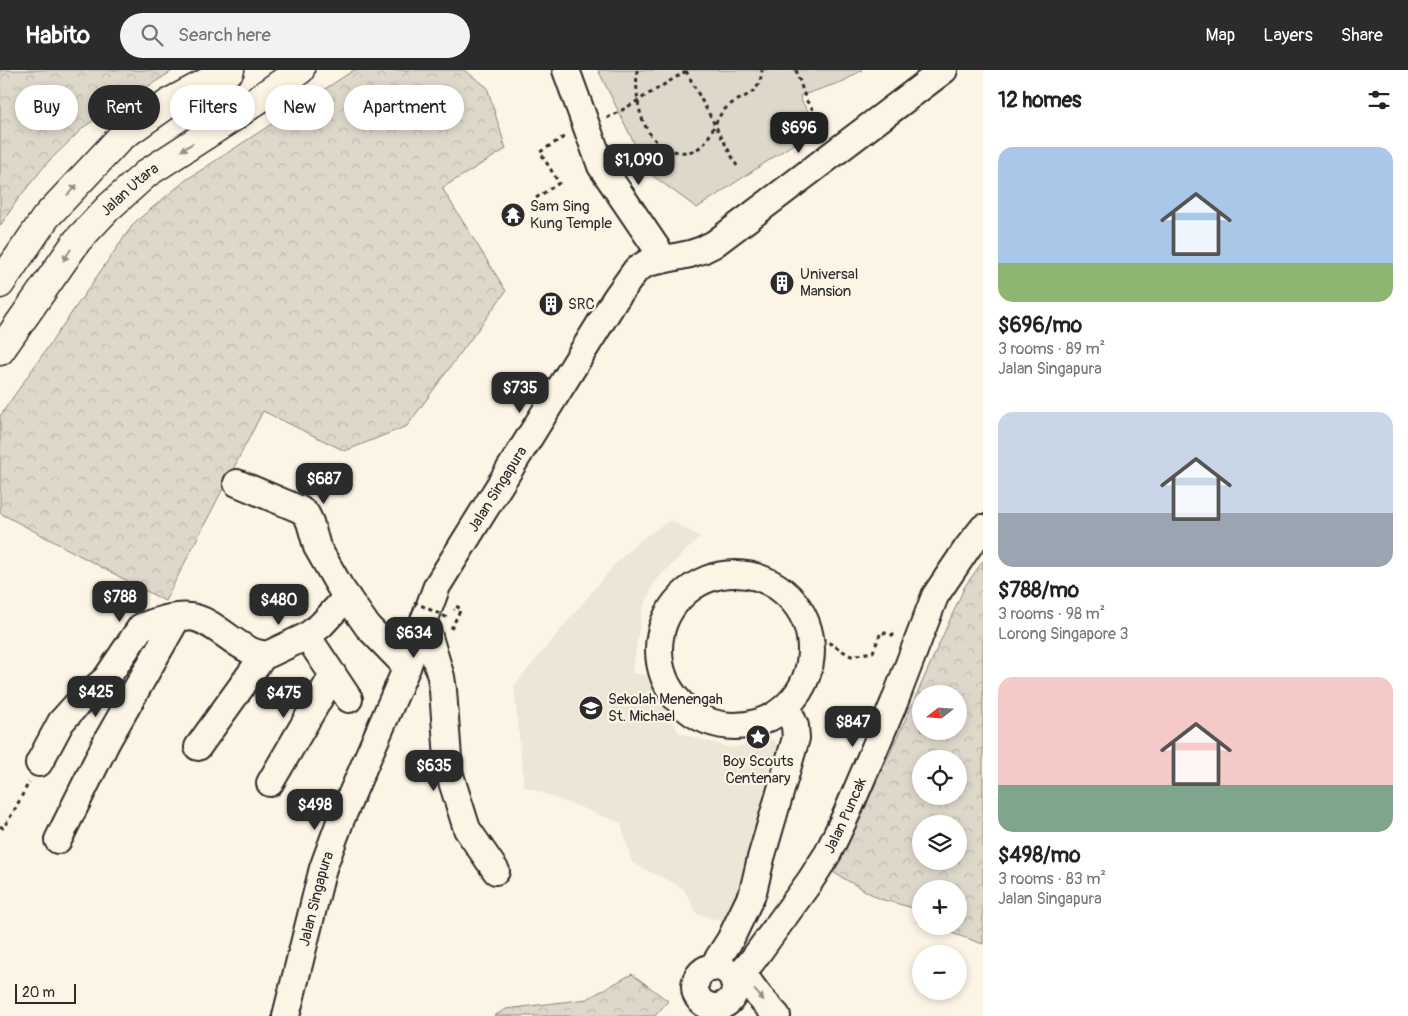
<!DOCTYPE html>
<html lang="en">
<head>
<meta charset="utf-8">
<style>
	:root { --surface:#fff; --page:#f2f2f2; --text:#222; --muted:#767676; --accent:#2b2b2b }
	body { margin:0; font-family:Pangolin,sans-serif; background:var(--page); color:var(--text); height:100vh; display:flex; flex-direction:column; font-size:19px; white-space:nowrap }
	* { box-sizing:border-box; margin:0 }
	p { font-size:16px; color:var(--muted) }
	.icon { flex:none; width:28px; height:28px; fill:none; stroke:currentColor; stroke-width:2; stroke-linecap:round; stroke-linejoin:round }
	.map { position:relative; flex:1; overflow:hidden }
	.panel { display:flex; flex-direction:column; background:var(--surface); width:425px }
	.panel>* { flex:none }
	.guide { position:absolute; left:15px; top:15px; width:475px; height:45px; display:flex; gap:10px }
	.needle { width:32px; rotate:253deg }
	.controls { position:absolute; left:912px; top:615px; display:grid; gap:10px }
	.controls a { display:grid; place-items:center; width:55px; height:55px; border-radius:50%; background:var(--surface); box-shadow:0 2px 8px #0003; font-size:25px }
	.scale { position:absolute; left:15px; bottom:12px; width:61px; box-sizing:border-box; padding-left:5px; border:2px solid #2b2b2b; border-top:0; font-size:14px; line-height:18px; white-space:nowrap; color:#2b2b2b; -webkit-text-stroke:4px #fcf5e5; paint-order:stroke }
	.price { position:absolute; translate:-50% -42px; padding:0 11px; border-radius:10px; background:var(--accent); color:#fff; font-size:16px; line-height:32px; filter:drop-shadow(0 1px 2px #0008) }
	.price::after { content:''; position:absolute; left:50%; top:30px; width:15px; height:11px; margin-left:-8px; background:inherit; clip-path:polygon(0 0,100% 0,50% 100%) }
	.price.selected { background:#222; color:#fff }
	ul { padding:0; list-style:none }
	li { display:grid; align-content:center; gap:10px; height:265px; padding:0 15px }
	li span { display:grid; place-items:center; height:155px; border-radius:15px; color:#555 }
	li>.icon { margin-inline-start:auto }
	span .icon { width:90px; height:90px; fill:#fffc; stroke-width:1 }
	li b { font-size:21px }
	h2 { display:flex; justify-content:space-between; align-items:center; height:60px; padding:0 15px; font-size:21px }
	.chip { padding:0 18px; border-radius:22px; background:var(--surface); box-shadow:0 2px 8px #0003; font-size:18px; line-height:45px }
	.chip.selected { background:var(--accent); color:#fff }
	header { display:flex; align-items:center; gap:30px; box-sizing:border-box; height:70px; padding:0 25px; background:var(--accent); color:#fff }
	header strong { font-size:24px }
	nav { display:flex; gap:28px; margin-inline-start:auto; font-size:18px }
	.search { width:350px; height:45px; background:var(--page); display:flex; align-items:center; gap:12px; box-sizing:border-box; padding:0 18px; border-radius:28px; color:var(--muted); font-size:19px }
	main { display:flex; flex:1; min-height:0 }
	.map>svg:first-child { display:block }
	.built { fill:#ece6d7 }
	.green { fill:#ded8ca; stroke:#84827a }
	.forest { fill:url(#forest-crowns); stroke:#84827a; fill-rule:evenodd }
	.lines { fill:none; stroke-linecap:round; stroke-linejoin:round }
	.minor-casing { stroke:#2b2b2b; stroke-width:30 }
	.highway-casing { stroke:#2b2b2b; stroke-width:31 }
	.path { stroke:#2b2b2b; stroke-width:3; stroke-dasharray:4 4; stroke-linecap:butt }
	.minor { stroke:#fcf5e5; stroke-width:26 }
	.highway { stroke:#fcf5e5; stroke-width:28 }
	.path-bridge { stroke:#2b2b2b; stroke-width:3; stroke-dasharray:4 4; stroke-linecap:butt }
	.oneway { fill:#949088 }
	.labels { text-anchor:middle; stroke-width:4.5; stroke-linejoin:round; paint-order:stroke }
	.street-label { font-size:15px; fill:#2b2b2b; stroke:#fcf5e5 }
	.poi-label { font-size:15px; fill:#2b2b2b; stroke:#fcf5e5; text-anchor:start }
</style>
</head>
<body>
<header>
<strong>Habito</strong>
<div class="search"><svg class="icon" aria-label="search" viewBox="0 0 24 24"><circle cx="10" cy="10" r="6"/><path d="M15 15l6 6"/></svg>Search here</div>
<nav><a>Map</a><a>Layers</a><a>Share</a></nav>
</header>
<main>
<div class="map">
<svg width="983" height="946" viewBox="0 0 983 946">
	<defs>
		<pattern id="forest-crowns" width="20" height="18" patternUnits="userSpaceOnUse" patternTransform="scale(1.25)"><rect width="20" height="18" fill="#ded8ca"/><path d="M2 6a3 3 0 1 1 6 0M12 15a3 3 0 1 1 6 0" fill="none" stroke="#bfbaae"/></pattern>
	</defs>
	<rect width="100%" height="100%" fill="#fcf5e5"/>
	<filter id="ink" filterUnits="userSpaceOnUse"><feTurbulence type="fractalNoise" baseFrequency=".02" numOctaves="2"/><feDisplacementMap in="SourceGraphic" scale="10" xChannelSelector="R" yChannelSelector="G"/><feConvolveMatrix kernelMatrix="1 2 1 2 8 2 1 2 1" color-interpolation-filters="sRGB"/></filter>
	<g filter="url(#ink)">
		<path class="built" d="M670 450 700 467 655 511 642 541 632 603 649 606 679 663 732 678 772 669 782 677 729 853 697 844 683 818 632 793 621 753 524 716 514 616 616 493 642 469Z"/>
		<path class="green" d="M598 0H862L844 11 800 26 802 32 819 57 697 138 649 103Z"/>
		<path class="forest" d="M0 0H174L85 56 47 93 18 129 0 156Z
			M354 0H464L487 17 506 79 442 118 506 221 407 356 345 381 263 341 165 531 0 443V346L134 153 186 110Z
			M983 491V874L932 856H959V819H921V853L916 851 921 840 880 829 834 803 908 644 965 516ZM921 624H959V661H921ZM921 689H959V726H921ZM921 754H959V791H921Z
			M632 904 668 931 655 946H494L506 939 587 929Z"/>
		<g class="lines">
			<defs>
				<g id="minor">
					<path d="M566 0 601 96 664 189"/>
					<path d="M237 413 299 439 306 444 310 452 317 477 340 517 368 557 407 597"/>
					<circle cx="735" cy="580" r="76"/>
					<path d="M424 550 441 607 443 620 449 702 467 759 496 801"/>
					<path d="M307 566 349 629"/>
					<path d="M198 677 264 585"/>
					<path d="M39 693 61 652 79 632 106 609 141 557C154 552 177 545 190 547 216 549 243 588 269 584L307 566 321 555 347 527"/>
					<path d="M270 713 333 605"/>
					<path d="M58 770 107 671 177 548"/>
					<circle cx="715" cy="917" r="20"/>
					<path d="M712 898 730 870 753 822 761 788 796 668 795 656 787 637"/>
					<path d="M742 903 759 926 777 946"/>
					<path id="s1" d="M734 912 752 891 810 811 828 783 847 743 894 633 935 526 968 477 983 458"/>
					<path id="s2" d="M286 946 323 798 341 749 407 597 437 516 616 228 636 200 647 193 690 184 702 180 714 174 944 0"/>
				</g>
				<g id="highway">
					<path d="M0 214 46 147 121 67 172 31 230 0"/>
					<path id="s3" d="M0 281 77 171 108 138 147 103 232 48 300 0"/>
				</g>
			</defs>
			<use href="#minor" class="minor-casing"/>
			<use href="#highway" class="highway-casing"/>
			<path class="path" d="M637 0C635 30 640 71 674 81 682 83 693 83 700 77 712 68 714 50 725 39 741 23 760 29 762 0
				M796 0 806 30 828 60
				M686 1 737 96
				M607 48 619 42 688 0
				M536 128 559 113 540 82 567 65
				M451 559 461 539 456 536 454 540
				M808 560 851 586 873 582 881 562 896 566
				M0 756 3 758 14 741 29 712"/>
			<use href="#minor" class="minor"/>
			<use href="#highway" class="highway"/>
			<path class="path-bridge" d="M414 532 450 549"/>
		</g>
		<defs><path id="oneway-solid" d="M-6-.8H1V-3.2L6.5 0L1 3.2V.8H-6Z" transform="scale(1.25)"/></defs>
		<g class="oneway">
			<use href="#oneway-solid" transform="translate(187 77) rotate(147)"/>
			<use href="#oneway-solid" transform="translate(72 120) rotate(-47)"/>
			<use href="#oneway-solid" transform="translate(67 185) rotate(124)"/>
			<use href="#oneway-solid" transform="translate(759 925) rotate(49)"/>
		</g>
	</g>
	<defs>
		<symbol id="temple-disc" viewBox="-11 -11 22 22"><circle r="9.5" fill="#2b2b2b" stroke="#fcf5e5"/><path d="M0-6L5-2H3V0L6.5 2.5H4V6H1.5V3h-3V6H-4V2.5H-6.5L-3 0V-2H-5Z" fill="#fff"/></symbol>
		<symbol id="building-disc" viewBox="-11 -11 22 22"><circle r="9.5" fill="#2b2b2b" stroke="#fcf5e5"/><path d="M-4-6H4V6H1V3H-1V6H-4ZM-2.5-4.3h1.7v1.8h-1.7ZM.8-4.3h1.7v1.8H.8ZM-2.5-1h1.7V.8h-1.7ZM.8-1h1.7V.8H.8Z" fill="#fff"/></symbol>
		<symbol id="school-disc" viewBox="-11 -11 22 22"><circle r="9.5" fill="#2b2b2b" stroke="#fcf5e5"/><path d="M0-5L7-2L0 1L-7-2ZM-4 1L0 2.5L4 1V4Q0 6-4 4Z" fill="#fff"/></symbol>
		<symbol id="sight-disc" viewBox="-11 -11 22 22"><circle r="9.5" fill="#2b2b2b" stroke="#fcf5e5"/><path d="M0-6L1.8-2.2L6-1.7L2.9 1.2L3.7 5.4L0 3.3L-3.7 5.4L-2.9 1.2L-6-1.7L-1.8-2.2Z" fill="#fff"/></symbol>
	</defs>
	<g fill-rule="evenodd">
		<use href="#temple-disc" x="499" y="131" width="28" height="28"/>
		<use href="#building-disc" x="768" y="199" width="28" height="28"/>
		<use href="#building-disc" x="537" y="220" width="28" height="28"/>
		<use href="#school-disc" x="577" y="624" width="28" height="28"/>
		<use href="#sight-disc" x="744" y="653" width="28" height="28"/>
	</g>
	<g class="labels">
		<g class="street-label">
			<text dy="5" stroke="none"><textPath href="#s3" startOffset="208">Jalan Utara</textPath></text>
			<text dy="5" stroke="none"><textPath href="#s2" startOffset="571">Jalan Singapura</textPath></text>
			<text dy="5" stroke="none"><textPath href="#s1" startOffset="201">Jalan Puncak</textPath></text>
			<text dy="5" stroke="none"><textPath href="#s2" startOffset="121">Jalan Singapura</textPath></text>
		</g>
		<g class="poi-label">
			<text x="530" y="141">Sam Sing<tspan x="530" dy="17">Kung Temple</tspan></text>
			<text x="800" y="209">Universal<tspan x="800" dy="17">Mansion</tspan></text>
			<text x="568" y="239">SRC</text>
			<text x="608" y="634">Sekolah Menengah<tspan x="608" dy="17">St. Michael</tspan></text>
			<text x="758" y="696" text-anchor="middle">Boy Scouts<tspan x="758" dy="17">Centenary</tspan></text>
		</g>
	</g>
</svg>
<div class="controls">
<a><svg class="needle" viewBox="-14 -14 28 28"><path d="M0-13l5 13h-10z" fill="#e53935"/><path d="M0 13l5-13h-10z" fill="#767676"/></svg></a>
<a><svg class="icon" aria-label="locate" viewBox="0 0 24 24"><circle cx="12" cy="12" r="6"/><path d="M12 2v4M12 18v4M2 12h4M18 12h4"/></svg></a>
<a><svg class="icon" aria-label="layers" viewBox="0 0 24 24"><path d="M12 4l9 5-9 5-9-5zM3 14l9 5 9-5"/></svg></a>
<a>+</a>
<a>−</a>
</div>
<div class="scale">20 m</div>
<b class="price selected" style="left:799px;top:84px">$696</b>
<b class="price" style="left:639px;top:116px">$1,090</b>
<b class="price" style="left:520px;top:344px">$735</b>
<b class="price" style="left:324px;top:435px">$687</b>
<b class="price" style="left:120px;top:553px">$788</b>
<b class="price" style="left:279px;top:556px">$480</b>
<b class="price" style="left:414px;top:589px">$634</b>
<b class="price" style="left:96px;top:648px">$425</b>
<b class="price" style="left:284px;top:649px">$475</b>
<b class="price" style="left:853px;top:678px">$847</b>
<b class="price" style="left:434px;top:722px">$635</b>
<b class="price" style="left:315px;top:761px">$498</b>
<div class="guide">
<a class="chip">Buy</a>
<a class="chip selected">Rent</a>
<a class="chip">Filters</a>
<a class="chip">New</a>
<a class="chip">Apartment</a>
</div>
</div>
<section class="panel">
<h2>12 homes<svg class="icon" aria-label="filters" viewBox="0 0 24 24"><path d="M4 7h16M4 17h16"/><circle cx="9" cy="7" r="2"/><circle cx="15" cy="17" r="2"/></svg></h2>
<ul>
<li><span style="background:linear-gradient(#a9c7e8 75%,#8fb573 0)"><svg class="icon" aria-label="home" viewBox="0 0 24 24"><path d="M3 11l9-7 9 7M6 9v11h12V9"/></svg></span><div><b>$696/mo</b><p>3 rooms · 89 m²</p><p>Jalan Singapura</p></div></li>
<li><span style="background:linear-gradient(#c9d6e8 65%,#9aa5b1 0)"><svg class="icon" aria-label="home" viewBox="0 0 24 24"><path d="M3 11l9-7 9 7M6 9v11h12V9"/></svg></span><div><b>$788/mo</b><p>3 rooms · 98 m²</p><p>Lorong Singapore 3</p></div></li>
<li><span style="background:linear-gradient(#f6c9c9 70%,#7fa58c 0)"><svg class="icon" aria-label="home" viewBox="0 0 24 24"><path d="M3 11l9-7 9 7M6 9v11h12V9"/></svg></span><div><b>$498/mo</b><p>3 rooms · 83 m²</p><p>Jalan Singapura</p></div></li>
</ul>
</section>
</main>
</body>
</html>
